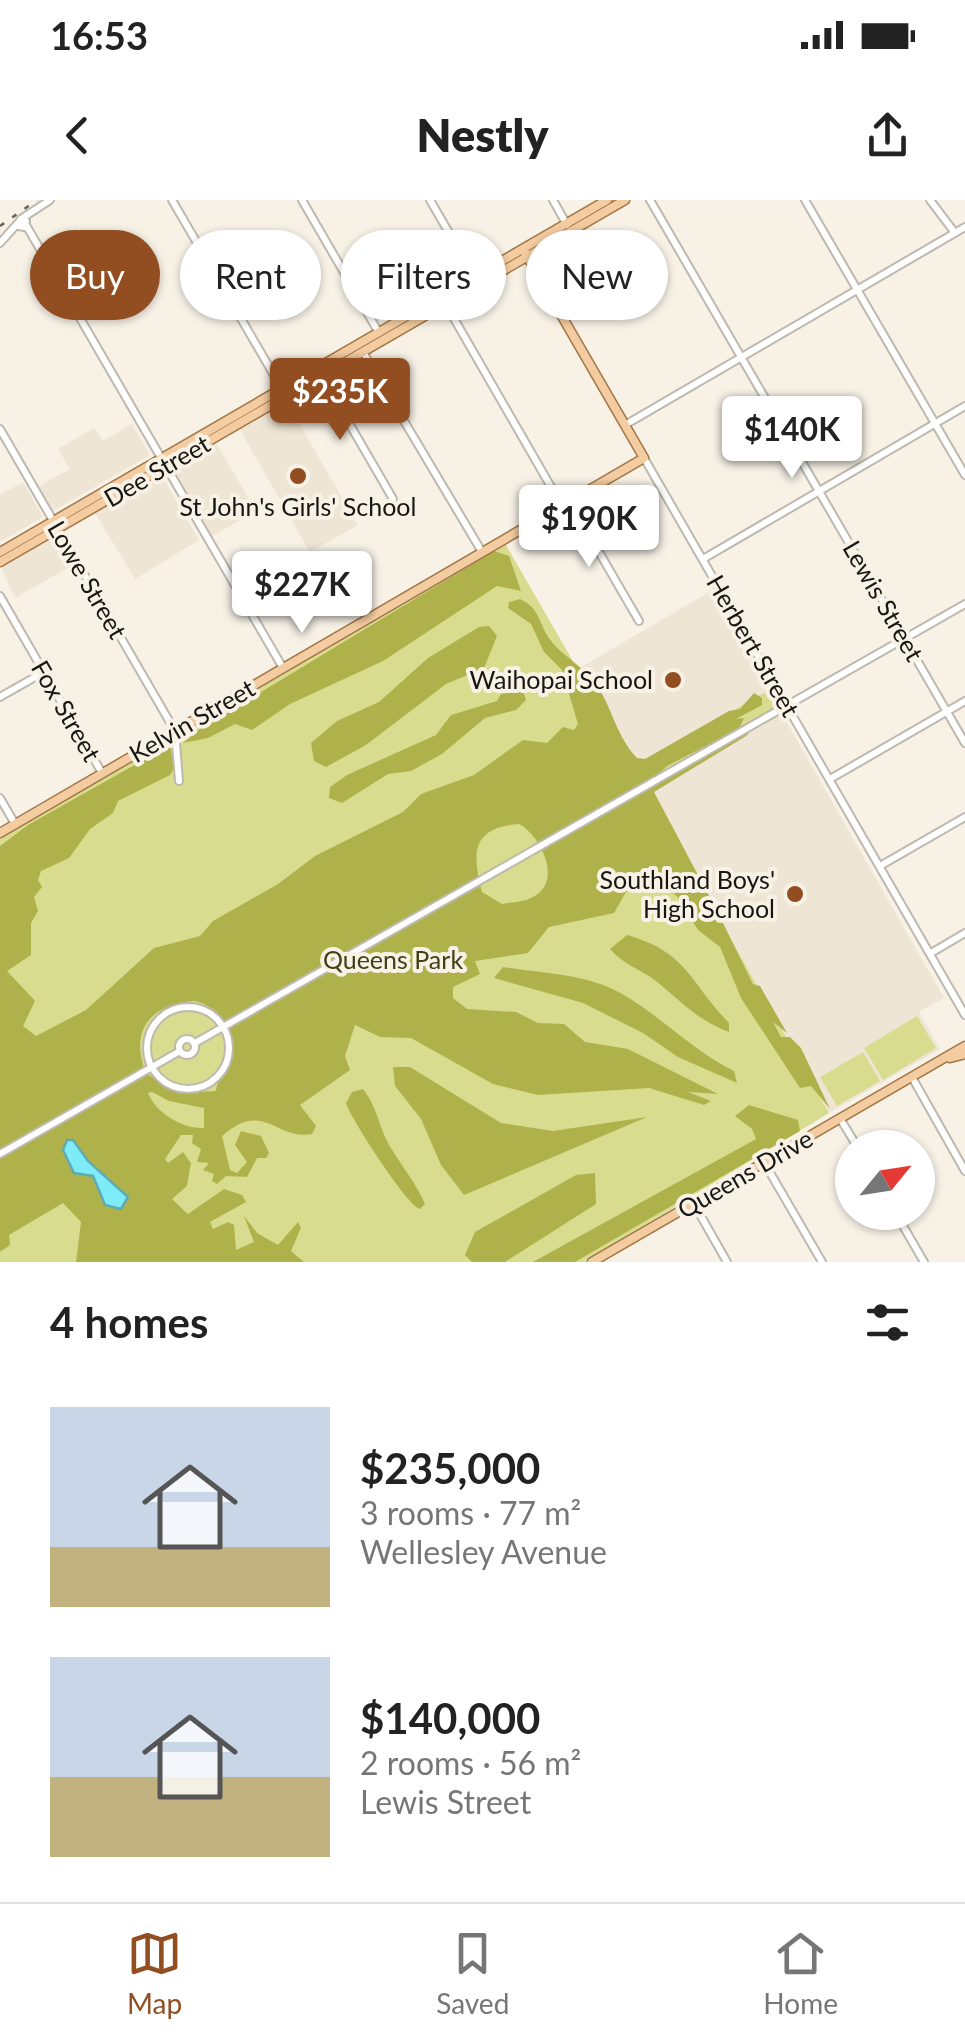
<!DOCTYPE html>
<html lang="en">
<head>
<meta charset="utf-8">
<style>
	:root { --surface:#fff; --page:#f6f6f6; --text:#222; --muted:#767676; --line:#e0e0e0; --accent:#924e21 }
	body { margin:0; font-family:Lato,sans-serif; background:var(--page); color:var(--text); height:100vh; display:flex; flex-direction:column; font-size:38px; white-space:nowrap }
	* { box-sizing:border-box; margin:0 }
	p { font-size:32px; color:var(--muted) }
	.icon { flex:none; width:55px; height:55px; fill:none; stroke:currentColor; stroke-width:2; stroke-linecap:round; stroke-linejoin:round }
	.map { position:relative; height:1062px; overflow:hidden }
	.details { display:flex; flex-direction:column; background:var(--surface); flex:1 }
	.details>* { flex:none }
	.banner { position:absolute; left:30px; top:30px; width:905px; height:90px; display:flex; gap:20px }
	.needle { width:65px; rotate:60deg }
	.fabs { position:absolute; left:835px; top:930px; display:grid; gap:20px }
	.fabs a { display:grid; place-items:center; width:100px; height:100px; border-radius:50%; background:var(--surface); box-shadow:0 2px 8px #0004; font-size:50px }
	.price { position:absolute; translate:-50% -85px; padding:0 22px; border-radius:10px; background:#fff; color:#222; font-size:32px; line-height:65px; filter:drop-shadow(0 2px 5px #0008) }
	.price::after { content:''; position:absolute; left:50%; top:60px; width:30px; height:22px; margin-left:-15px; background:inherit; clip-path:polygon(0 0,100% 0,50% 100%) }
	.price.active { background:var(--accent); color:#fff }
	ul { padding:0; list-style:none }
	li { display:flex; align-items:center; gap:30px; height:250px; padding:0 50px }
	li span { display:grid; place-items:center; flex:none; width:280px; height:200px; border-radius:0px; color:#555 }
	li>.icon { margin-inline-start:auto }
	span .icon { width:120px; height:120px; fill:#fffc; stroke-width:1 }
	li b { font-size:42px }
	h2 { display:flex; justify-content:space-between; align-items:center; height:120px; padding:0 50px; font-size:42px }
	.tag { padding:0 35px; border-radius:45px; background:var(--surface); box-shadow:0 2px 8px #0004; font-size:35px; line-height:90px }
	.tag.active { background:var(--accent); color:#fff }
	.status { display:flex; justify-content:space-between; align-items:center; height:70px; padding:0 50px; background:var(--surface); direction:ltr }
	.status svg { height:28px; fill:currentColor }
	header { display:flex; justify-content:space-between; align-items:center; height:130px; padding:0 50px; background:var(--surface); font-size:45px; font-weight:800 }
	.tab-bar { display:flex; justify-content:space-around; align-items:center; height:140px; border-top:2px solid var(--line); background:var(--surface); font-size:28px; color:var(--muted) }
	.tab-bar a { display:grid; justify-items:center; gap:5px }
	.tab-bar .active { color:var(--accent) }
	.map>svg:first-child { display:block }
	.built { fill:#efe5d4 }
	.green { fill:#d8dc8f }
	.forest { fill:#afb24a; fill-rule:evenodd }
	.water { fill:#7eebf8; stroke:#5fabb3; stroke-width:2.5 }
	.lines { fill:none; stroke-linecap:round; stroke-linejoin:round }
	.minor-casing { stroke:#beb9ae; stroke-width:10 }
	.major-casing { stroke:#a27646; stroke-width:11 }
	.minor { stroke:#fff; stroke-width:6 }
	.major { stroke:#f4cca1; stroke-width:8 }
	.rail { stroke:#67645d; stroke-width:2.5; stroke-dasharray:5 10; stroke-linecap:butt }
	.poi-dot { fill:#924e21; stroke:#f7f1e6; stroke-width:4 }
	.labels { text-anchor:middle; stroke-width:8; stroke-linejoin:round; paint-order:stroke }
	.street-label { font-size:25px; fill:#181612; stroke:#f7f1e6 }
	.poi-label { font-size:25px; fill:#181612; stroke:#f7f1e6; text-anchor:end }
	.park-label { font-size:25px; fill:#3f4015; stroke:#f7f1e6 }
</style>
</head>
<body>
<div class="status"><b>16:53</b><svg viewBox="0 0 49 12"><path d="M0 12V9h3v3zM5 12V6h3v6zM10 12V3h3v9zM15 12V0h3v12zM26 1h20v11H26zM47 4h2v5h-2z"/></svg></div>
<header><svg class="icon" aria-label="back" viewBox="0 0 24 24"><path d="M15 5l-7 7 7 7"/></svg>Nestly<svg class="icon" aria-label="share" viewBox="0 0 24 24"><path d="M12 15V3M7 8l5-5 5 5M5 13v7h14v-7"/></svg></header>
<div class="map">
<svg width="965" height="1062" viewBox="0 0 965 1062">
	<rect width="100%" height="100%" fill="#f7f1e6"/>
	<path class="built" d="M286 201 358 325 310 352 239 228Z
		M132 224 150 255 53 311 39 286 70 269 58 249 94 228 103 241Z
		M216 243 256 311 211 337 171 269Z
		M161 275 199 340 135 379 95 313Z
		M23 282 43 317 0 342V295Z
		M55 333 73 365 15 398 0 365Z
		M711 391 769 490 634 567 578 469Z
		M781 512 944 798 919 812 940 849 829 913 647 589Z"/>
	<path class="green" d="M506 345 634 567 769 490 781 512 647 590 829 913 584 1062H0V638Z
		M917 816 936 848 883 880 864 848Z
		M863 852 880 881 837 906 820 877Z"/>
	<path class="forest" d="M494 351 509 356 521 391 497 386 383 461 290 504 252 530 235 524 208 538 183 543 198 530Z
		M520 399C539 408 538 420 547 435 559 455 583 465 596 484 611 505 617 538 637 558L645 559 729 511 740 509 754 493 762 498V505L736 519 744 518 739 529 667 566 653 580 743 532 749 533 746 536 654 592 716 709 713 715 717 723H723L753 784 760 786 787 833 773 822 781 837H790L801 848 830 909 811 886 800 888 741 798 720 747 698 730 677 696 653 679 626 692 614 713 549 727 528 753 475 761 480 774 453 787V798L467 809 516 812 538 823 564 824 585 842 628 849 718 894 688 892 711 901 704 905 649 888 538 895 493 884 411 838 380 837 355 825 345 856 350 870 300 905 316 926 312 934C276 941 264 899 222 936L230 970 237 973 247 962 235 945 241 931 261 936 269 953 266 958H257L247 977 226 976 217 984 212 981 214 974 203 970 209 963 197 962 201 949 192 943 193 935H181L165 959 168 963 183 952 191 963 187 986 172 999 188 1014 224 989 242 995 246 1002 210 1022 213 1029 228 1022 234 1025 236 1050 254 1042 244 1016 257 1033 278 1045 298 1022 301 1028 291 1051 304 1062H76L81 1022 63 1003 9 1035 10 1045 0 1052V646L28 625 170 545 174 568 170 575 118 601 113 613 90 629 69 658 41 671 38 680 42 687 34 697 38 711 31 723V755L7 771 35 801 23 826 36 836 86 810 154 748 200 736 213 721 278 684 315 656 403 612 421 594 474 575 523 540 547 543 563 527 574 530 578 524 562 470 544 452 531 424 508 408 509 402ZM519 624C540 635 564 681 533 697 525 702 512 702 502 704L482 692C472 653 471 628 519 624ZM194 801C225 807 241 840 227 870 222 879 217 881 216 891L178 893 146 873C129 830 150 805 194 801ZM152 892 169 901 204 908V928C182 929 156 913 148 893Z
		M489 426 497 436 484 468 446 484 366 545 326 567 314 561 311 543 337 521 379 502 428 458 479 427Z
		M523 491 526 500 516 510 485 518 442 554 411 571 388 574 342 603 329 598 330 587 347 575 436 535 451 515 497 501 501 494Z
		M627 735C687 752 689 781 729 823V832C697 820 682 802 656 781 640 769 624 765 610 749Z
		M503 767C543 774 587 773 624 795 663 818 693 851 734 871L737 883 678 857 643 833 583 803 494 778Z
		M393 867H410L501 923 553 931 647 917 464 995 441 965 421 919 395 886Z
		M363 889C378 908 379 929 391 948 403 968 416 983 425 1004L420 1009C408 1007 349 916 346 903L352 892Z
		M749 905 798 920 800 931 575 1062H533L756 939 752 929 735 916Z
		M595 973 596 1004 505 1062H472L465 1055 475 1032 576 975Z"/>
	<path class="water" d="M67 940H73L88 961 128 997 121 1009 105 1005 93 976 74 973 63 950Z"/>
	<g class="lines">
		<defs>
			<path id="minor" d="M172 0 282 189
				M302 0 379 133
				M430 0 477 81
				M553 0 567 25
				M650 0 965 543
				M805 0 965 275
				M930 0 955 33
				M21 19 50 0
				M20 20 26 21 24 27 19 26Z
				M26 25 283 468
				M0 43 18 23
				M441 96 562 306
				M363 152 482 352
				M317 168 393 299
				M625 225 965 27
				M0 229 175 531 179 581
				M644 258 965 815
				M570 302 639 421
				M703 359 965 206
				M0 396 102 573
				M0 497 44 472
				M830 579 965 501
				M0 598 15 624
				M880 666 965 617
				M931 753 965 733
				M147 848a41 41 0 1 1 82 0a41 41 0 1 1-82 0Z
				M179 847a8 8 0 1 1 16 0a8 8 0 1 1-16 0Z
				M195 843 965 404
				M913 879 965 971
				M841 920 858 948
				M0 954 180 851
				M765 964 822 1062
				M694 1004 727 1062
				M895 1012 924 1062"/>
			<path id="major" d="M0 352 607 0
				M0 362 625 0
				M0 633 644 258 523 49
				M950 858 965 854
				M592 1062 965 846"/>
		</defs>
		<use href="#minor" class="minor-casing"/>
		<use href="#major" class="major-casing"/>
		<use href="#minor" class="minor"/>
		<use href="#major" class="major"/>
		<path class="rail" d="M0 26 37 0"/>
	</g>
	<g class="poi-dot">
		<circle cx="298" cy="276" r="10"/>
		<circle cx="673" cy="480" r="10"/>
		<circle cx="795" cy="694" r="10"/>
	</g>
	<g class="labels">
		<g class="street-label">
			<text transform="translate(157 271) rotate(-30)" y="9">Dee Street</text>
			<text transform="translate(87 380) rotate(60)" y="9">Lowe Street</text>
			<text transform="translate(883 401) rotate(60)" y="9">Lewis Street</text>
			<text transform="translate(753 446) rotate(60)" y="9">Herbert Street</text>
			<text transform="translate(66 511) rotate(60)" y="9">Fox Street</text>
			<text transform="translate(192 521) rotate(-30)" y="9">Kelvin Street</text>
			<text transform="translate(745 974) rotate(-30)" y="9">Queens Drive</text>
		</g>
		<g class="poi-label">
			<text x="298" y="316" text-anchor="middle">St John's Girls' School</text>
			<text x="653" y="489">Waihopai School</text>
			<text x="775" y="689">Southland Boys'<tspan x="775" dy="29">High School</tspan></text>
		</g>
		<g class="park-label">
			<text x="393" y="769">Queens Park</text>
		</g>
	</g>
</svg>
<div class="fabs">
<a><svg class="needle" viewBox="-14 -14 28 28"><path d="M0-13l5 13h-10z" fill="#e53935"/><path d="M0 13l5-13h-10z" fill="#767676"/></svg></a>
</div>
<b class="price active" style="left:340px;top:243px">$235K</b>
<b class="price" style="left:792px;top:281px">$140K</b>
<b class="price" style="left:589px;top:370px">$190K</b>
<b class="price" style="left:302px;top:436px">$227K</b>
<div class="banner">
<a class="tag active">Buy</a>
<a class="tag">Rent</a>
<a class="tag">Filters</a>
<a class="tag">New</a>
</div>
</div>
<section class="details">
<h2>4 homes<svg class="icon" aria-label="filters" viewBox="0 0 24 24"><path d="M4 7h16M4 17h16"/><circle cx="9" cy="7" r="2"/><circle cx="15" cy="17" r="2"/></svg></h2>
<ul>
<li><span style="background:linear-gradient(#c9d6e8 70%,#c2b280 0)"><svg class="icon" aria-label="home" viewBox="0 0 24 24"><path d="M3 11l9-7 9 7M6 9v11h12V9"/></svg></span><div><b>$235,000</b><p>3 rooms · 77 m²</p><p>Wellesley Avenue</p></div></li>
<li><span style="background:linear-gradient(#c9d6e8 60%,#c2b280 0)"><svg class="icon" aria-label="home" viewBox="0 0 24 24"><path d="M3 11l9-7 9 7M6 9v11h12V9"/></svg></span><div><b>$140,000</b><p>2 rooms · 56 m²</p><p>Lewis Street</p></div></li>
</ul>
</section>
<nav class="tab-bar">
<a class="active"><svg class="icon" aria-label="map" viewBox="0 0 24 24"><path d="M3 6l6-2 6 2 6-2v14l-6 2-6-2-6 2zM9 4v14M15 6v14"/></svg>Map</a>
<a><svg class="icon" aria-label="saved" viewBox="0 0 24 24"><path d="M7 4h10v16l-5-4-5 4z"/></svg>Saved</a>
<a><svg class="icon" aria-label="home" viewBox="0 0 24 24"><path d="M3 11l9-7 9 7M6 9v11h12V9"/></svg>Home</a>
</nav>
</body>
</html>
